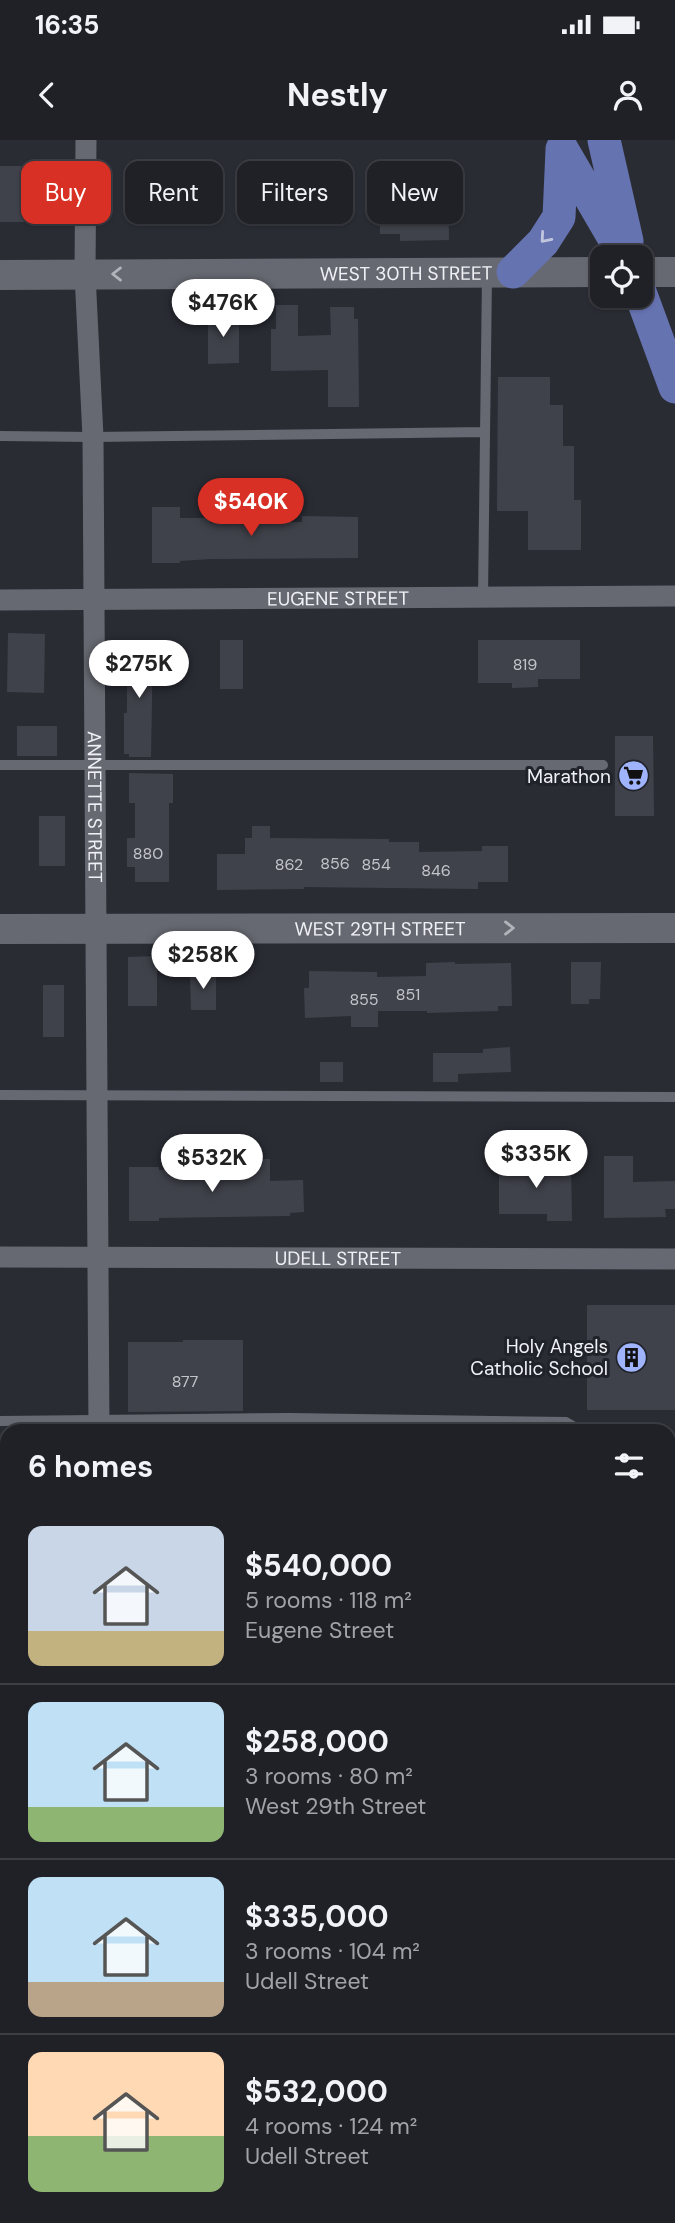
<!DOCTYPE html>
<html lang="en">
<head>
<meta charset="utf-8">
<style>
	:root { --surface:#202127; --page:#28292f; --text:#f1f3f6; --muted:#a2a3a7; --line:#3d3e44; --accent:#d93025 }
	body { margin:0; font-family:"DM Sans",sans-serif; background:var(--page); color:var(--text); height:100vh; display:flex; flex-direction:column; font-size:26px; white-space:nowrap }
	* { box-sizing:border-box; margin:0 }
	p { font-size:23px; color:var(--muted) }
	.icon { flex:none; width:38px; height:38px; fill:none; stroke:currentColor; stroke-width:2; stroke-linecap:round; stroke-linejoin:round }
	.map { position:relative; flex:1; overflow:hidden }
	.drawer { position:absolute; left:0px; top:1284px; width:676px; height:800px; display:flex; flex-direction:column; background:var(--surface); border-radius:21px 21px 0 0; box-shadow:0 2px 5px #0004,0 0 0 2px var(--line) }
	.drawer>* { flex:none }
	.banner { position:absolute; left:21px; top:21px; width:634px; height:63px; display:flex; gap:14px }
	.fabs { position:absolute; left:590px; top:105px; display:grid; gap:14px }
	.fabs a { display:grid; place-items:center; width:63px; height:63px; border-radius:14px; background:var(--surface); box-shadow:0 2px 5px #0004,0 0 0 2px var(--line); font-size:35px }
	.price { position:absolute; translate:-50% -60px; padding:0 16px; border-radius:24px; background:#fff; color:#222; font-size:23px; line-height:46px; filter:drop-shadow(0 2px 4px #0008) }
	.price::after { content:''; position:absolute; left:50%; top:42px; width:21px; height:16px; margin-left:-10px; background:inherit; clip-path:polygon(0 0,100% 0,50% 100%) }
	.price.current { background:var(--accent); color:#fff }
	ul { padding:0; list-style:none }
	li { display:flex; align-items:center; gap:21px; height:175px; padding:0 28px }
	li+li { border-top:2px solid var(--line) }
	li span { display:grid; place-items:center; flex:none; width:196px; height:140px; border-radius:14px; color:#555 }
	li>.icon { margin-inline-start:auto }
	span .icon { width:84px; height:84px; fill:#fffc; stroke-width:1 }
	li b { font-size:30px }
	h2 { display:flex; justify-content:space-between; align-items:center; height:84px; padding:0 28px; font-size:30px }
	.pill { padding:0 24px; border-radius:14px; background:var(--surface); box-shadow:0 2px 5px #0004,0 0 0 2px var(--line); font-size:24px; line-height:63px }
	.pill.current { background:var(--accent); color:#fff }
	.status { display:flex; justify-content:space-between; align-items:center; height:49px; padding:0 35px; background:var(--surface); direction:ltr }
	.status svg { height:19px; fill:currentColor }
	header { display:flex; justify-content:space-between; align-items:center; height:91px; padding:0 28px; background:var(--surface); font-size:32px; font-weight:700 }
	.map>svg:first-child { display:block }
	.green { fill:#2c345c }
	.building { fill:#40424b }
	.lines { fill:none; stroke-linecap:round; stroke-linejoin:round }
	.service { stroke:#676972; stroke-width:10 }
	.minor { stroke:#676972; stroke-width:21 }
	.secondary { stroke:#676972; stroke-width:30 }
	.primary { stroke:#6673b1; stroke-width:33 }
	.oneway { stroke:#c0c5de }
	.oneway2 { stroke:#b2b4bb }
	.labels { text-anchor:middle; stroke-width:6; stroke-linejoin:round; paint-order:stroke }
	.number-label { font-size:16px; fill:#c4c5cb }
	.street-label { font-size:19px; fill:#f0f1f6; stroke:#20232a }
	.poi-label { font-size:19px; fill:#f0f1f6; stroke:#20232a; text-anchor:end }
</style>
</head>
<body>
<div class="status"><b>16:35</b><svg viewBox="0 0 49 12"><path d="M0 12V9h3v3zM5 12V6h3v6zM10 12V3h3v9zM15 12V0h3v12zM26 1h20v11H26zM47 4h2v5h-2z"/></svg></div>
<header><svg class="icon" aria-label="back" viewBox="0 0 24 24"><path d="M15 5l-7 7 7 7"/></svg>Nestly<svg class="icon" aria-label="person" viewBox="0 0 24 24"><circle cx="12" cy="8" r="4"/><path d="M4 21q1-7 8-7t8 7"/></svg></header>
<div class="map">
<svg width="675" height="2083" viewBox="0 0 675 2083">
	<rect width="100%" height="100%" fill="#2a2c34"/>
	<path class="green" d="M669 1368H675V1408H669Z"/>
	<path class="building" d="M0 26H28L43 40V67L28 82H0Z
		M399 29V47L448 46 449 100 400 101V94H380L379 48H374V30Z
		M276 165H298V196L331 195 330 167H354V179H358L359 267H328V230L271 231V189H276Z
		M208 174H239V223L208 224Z
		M498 237H550V265H563V306H574V360H581V410H528V371H497Z
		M152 367H180V378H210V383L302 382V376L358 377V418L210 419 180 421V423H152Z
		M8 493 45 494 44 553 7 552Z
		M220 500H243V549H220Z
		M478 500H580V539H538V547L512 548V543H478Z
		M127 501H153L151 617H129V614H124V573H127Z
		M17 586H57V616H17Z
		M615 596H653L654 676H615Z
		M129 633 173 634V663H169V742H135V727H127V698H135V663H129Z
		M39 676H65V726H39Z
		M252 686H270V698L389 699V702H419V712L482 711V706H508V742H478V749L304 747V749L217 750V714H245V698H252Z
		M157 816V866H128V817Z
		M455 822V824L511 823 512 866H498V871L427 873V871H378V887H351V876L305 878 304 848H309V831L377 832V837L426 836V823Z
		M571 822H601L600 859H589V864H571Z
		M216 832V870H191L190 833Z
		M43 845H64V897H43Z
		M510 907 511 932 458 934V942H433V913H483V909Z
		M320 922H343V942H320Z
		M604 1016H633V1042L675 1041V1069H665L666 1077 604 1078Z
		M245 1019H270V1041L303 1040 304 1072 290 1073V1076L159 1078V1081H129V1027H159V1030L191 1029 192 1039H226V1031H245Z
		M499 1024H571L572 1081H547V1074H499Z
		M587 1165H675V1270H587Z
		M183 1200H243V1271L128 1272V1202H183Z"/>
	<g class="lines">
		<path class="service" d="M0 296 93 297 485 292
			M483 457 487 135
			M0 625H603
			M0 955 675 957
			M0 1281 289 1278 566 1282 583 1292
			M668 1606H675
			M0 1607H7
			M668 1936 675 1935
			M0 1938H7"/>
		<g class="minor">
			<path id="s1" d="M86 0 85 134 93 297 99 1292"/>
			<path id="s2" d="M0 460 675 456"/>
			<path id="s3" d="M0 1117 675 1119"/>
			<path d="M668 1446H675"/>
			<path d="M0 1448H7"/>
			<path d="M668 1775H675"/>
			<path d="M0 1777H7"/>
			<path d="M104 2077V2083"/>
		</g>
		<g class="secondary">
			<path d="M640 132H675"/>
			<path id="s4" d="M0 135 602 132"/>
			<path id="s5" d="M0 789 675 788"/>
		</g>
		<path class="primary" d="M604 0 627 101
			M562 9 625 117
			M513 132 543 102 559 77 562 10
			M640 152 675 247"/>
	</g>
	<defs><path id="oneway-chevron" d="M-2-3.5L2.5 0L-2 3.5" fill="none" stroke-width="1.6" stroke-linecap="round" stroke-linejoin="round" transform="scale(1.75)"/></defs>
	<use class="oneway" href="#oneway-chevron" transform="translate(545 98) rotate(131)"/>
	<g class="oneway2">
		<use href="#oneway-chevron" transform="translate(117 134) rotate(180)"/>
		<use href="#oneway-chevron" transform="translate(509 788)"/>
	</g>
	<defs>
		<symbol id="supermarket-disc" viewBox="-11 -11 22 22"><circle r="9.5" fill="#a0b3fd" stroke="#20232a"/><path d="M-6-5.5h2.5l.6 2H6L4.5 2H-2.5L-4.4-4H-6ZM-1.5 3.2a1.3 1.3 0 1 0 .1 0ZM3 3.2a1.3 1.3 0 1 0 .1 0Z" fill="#111"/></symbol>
		<symbol id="building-disc" viewBox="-11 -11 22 22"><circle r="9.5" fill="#a0b3fd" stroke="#20232a"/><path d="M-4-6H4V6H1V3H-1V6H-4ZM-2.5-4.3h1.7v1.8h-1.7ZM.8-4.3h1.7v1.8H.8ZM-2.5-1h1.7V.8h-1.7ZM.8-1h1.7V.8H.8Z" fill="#111"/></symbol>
	</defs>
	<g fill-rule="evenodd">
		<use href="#supermarket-disc" x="616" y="618" width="35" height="35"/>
		<use href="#building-disc" x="614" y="1200" width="35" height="35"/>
	</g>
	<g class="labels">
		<g class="number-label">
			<text x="525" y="530">819</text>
			<text x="148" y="719">880</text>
			<text x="335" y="729">856</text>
			<text x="289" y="730">862</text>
			<text x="376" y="730">854</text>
			<text x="436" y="736">846</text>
			<text x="408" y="860">851</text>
			<text x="364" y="865">855</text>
			<text x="185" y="1247">877</text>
		</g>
		<g class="street-label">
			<text dy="7" stroke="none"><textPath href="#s4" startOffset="406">WEST 30TH STREET</textPath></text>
			<text dy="7" stroke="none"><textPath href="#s2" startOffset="338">EUGENE STREET</textPath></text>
			<text dy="7" stroke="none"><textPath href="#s1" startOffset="667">ANNETTE STREET</textPath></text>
			<text dy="7" stroke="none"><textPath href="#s5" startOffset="380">WEST 29TH STREET</textPath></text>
			<text dy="7" stroke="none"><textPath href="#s3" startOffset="338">UDELL STREET</textPath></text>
		</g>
		<g class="poi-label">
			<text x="611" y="643">Marathon</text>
			<text x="608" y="1213">Holy Angels<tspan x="608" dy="22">Catholic School</tspan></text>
		</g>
	</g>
</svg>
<div class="fabs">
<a><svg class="icon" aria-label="locate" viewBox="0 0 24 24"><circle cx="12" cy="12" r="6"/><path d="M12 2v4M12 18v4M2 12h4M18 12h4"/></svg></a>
</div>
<b class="price" style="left:223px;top:199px">$476K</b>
<b class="price current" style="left:251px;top:398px">$540K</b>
<b class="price" style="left:139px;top:560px">$275K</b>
<b class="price" style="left:203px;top:851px">$258K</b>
<b class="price" style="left:536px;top:1050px">$335K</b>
<b class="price" style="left:212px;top:1054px">$532K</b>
<div class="banner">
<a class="pill current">Buy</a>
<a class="pill">Rent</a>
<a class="pill">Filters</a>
<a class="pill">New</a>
</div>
<section class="drawer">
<h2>6 homes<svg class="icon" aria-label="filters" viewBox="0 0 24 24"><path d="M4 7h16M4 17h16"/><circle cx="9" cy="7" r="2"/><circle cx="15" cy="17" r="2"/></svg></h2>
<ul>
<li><span style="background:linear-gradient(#c9d6e8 75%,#c2b280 0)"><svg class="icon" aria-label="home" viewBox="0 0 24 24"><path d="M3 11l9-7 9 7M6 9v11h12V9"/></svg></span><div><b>$540,000</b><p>5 rooms · 118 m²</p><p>Eugene Street</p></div></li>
<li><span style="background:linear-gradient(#bfe0f5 75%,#8fb573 0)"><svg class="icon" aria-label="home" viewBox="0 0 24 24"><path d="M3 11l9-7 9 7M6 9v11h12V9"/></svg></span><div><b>$258,000</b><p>3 rooms · 80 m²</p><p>West 29th Street</p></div></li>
<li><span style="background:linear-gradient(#bfe0f5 75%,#b9a48a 0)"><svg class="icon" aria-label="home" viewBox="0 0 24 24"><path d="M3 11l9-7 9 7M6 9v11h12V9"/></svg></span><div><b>$335,000</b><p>3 rooms · 104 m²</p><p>Udell Street</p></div></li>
<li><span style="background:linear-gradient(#ffd9b3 60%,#8fb573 0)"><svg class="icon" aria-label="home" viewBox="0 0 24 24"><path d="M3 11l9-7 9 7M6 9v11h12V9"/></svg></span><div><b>$532,000</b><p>4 rooms · 124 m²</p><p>Udell Street</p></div></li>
</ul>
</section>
</div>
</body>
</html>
